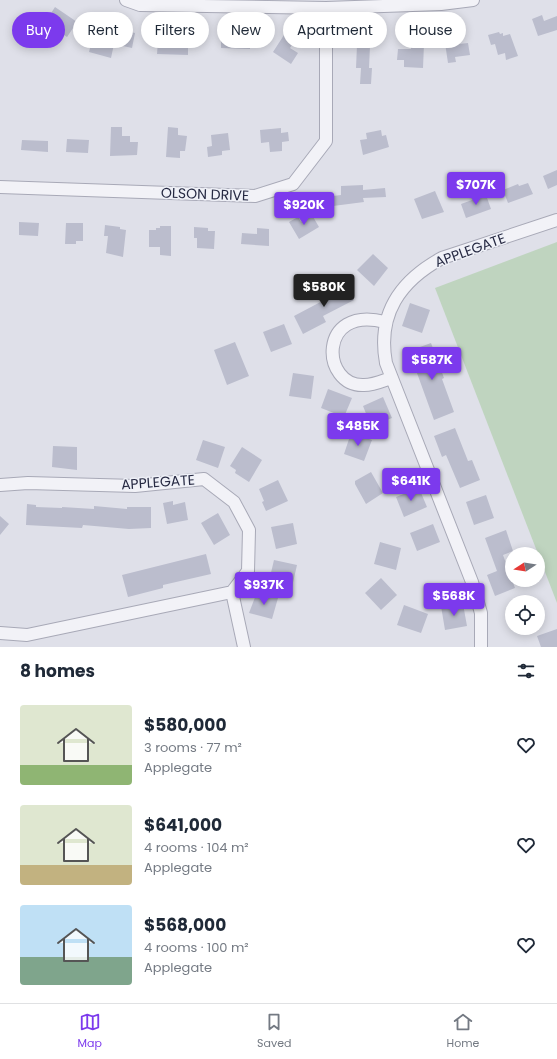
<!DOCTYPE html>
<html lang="en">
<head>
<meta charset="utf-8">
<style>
	:root { --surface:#fff; --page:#f2f2f3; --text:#1f2937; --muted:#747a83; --line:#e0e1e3; --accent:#7c3aed }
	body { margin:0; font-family:Poppins,sans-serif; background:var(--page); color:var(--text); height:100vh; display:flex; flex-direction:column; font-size:15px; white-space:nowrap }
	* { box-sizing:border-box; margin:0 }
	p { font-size:13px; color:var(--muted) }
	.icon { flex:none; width:22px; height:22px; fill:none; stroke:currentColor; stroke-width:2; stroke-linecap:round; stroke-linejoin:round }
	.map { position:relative; height:647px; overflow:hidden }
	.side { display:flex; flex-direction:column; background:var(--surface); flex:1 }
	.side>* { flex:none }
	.hud { position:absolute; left:12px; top:12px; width:533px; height:36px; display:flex; gap:8px }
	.needle { width:26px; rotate:258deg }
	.tools { position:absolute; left:505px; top:547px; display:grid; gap:8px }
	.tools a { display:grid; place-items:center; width:40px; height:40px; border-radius:50%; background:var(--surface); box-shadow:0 2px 10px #0003; font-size:20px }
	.price { position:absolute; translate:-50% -34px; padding:0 9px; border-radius:4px; background:var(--accent); color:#fff; font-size:13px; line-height:26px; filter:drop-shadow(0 1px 2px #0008) }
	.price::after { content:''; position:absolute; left:50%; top:24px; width:12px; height:9px; margin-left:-6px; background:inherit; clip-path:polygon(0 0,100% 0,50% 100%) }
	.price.selected { background:#222; color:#fff }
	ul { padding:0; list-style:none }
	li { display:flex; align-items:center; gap:12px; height:100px; padding:0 20px }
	li span { display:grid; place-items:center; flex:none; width:112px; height:80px; border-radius:4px; color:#555 }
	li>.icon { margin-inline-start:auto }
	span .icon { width:48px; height:48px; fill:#fffc; stroke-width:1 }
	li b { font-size:17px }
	h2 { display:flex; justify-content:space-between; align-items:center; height:48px; padding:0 20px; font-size:17px }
	.chip { padding:0 14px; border-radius:18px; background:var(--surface); box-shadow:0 2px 10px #0003; font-size:14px; line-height:36px }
	.chip.selected { background:var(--accent); color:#fff }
	.tab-bar { display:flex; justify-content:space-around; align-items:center; height:56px; border-top:1px solid var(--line); background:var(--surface); font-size:11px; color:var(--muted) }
	.tab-bar a { display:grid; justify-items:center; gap:2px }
	.tab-bar .selected { color:var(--accent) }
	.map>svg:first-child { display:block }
	.green { fill:#bfd4bf }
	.building { fill:#bbbdcd }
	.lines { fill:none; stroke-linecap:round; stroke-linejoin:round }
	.minor-casing { stroke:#a8a9b7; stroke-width:14 }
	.minor { stroke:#f2f2f7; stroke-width:12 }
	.labels { text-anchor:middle; stroke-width:3; stroke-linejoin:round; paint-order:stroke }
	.street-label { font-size:14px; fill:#262942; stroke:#eef0f7 }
</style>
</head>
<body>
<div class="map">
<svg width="557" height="647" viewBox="0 0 557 647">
	<rect width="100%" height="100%" fill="#dfe0e9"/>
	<path class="green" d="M557 242V603L435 288Z"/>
	<path class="building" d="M55 7 77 22 67 37 49 25 52 21 48 18Z
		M542 15 544 21 557 16V30L538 36 532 19Z
		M96 24 135 33 132 48 114 44 111 58 89 52Z
		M499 32 500 34 503 33V36L510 34 518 56 506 60 505 53 498 55 495 44 491 45 488 35Z
		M221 35 250 36V49L221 48Z
		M284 35 294 42 290 48 298 53 291 64 273 52Z
		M158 41 188 42V55L157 54Z
		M459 41V44L468 43 470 55 455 57 456 62 448 63 445 43Z
		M411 43 424 44 423 68 404 67V60H397L398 49H411Z
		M357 45 370 46 369 68H372L371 84H360L361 68H356Z
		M111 127H122V136H130V142H138L137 155 110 156Z
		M168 127 178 128V135L187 136 185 151H180V158L166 157Z
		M281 128V133L288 132 289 141 282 142V151L270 152 269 142 261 143 260 130Z
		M381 130 382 136 386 135 389 147 363 155 360 140 367 139 366 133Z
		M228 133 230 150 222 151V155L208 157 207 147 212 146 211 135Z
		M67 139 89 140 88 153 66 152Z
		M22 140 48 141V152L21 150Z
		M557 170V185L548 189 543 176Z
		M528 183 533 194 508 203 503 190 518 184 519 186Z
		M363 185V190L385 188 386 197 363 198 364 202 333 206V196L341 195V186Z
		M435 191 444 212 422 219 414 199Z
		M486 195 491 209 466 218 461 204Z
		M312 215 319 227 299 239 289 222 298 217 301 222Z
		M19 222 39 223 38 236 19 235Z
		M66 223H83V241H76V244H65Z
		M105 225 120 227V229L126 230 123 257 106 253 108 236H104Z
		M160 226H171V256L160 255V247H149V230H156V228H160Z
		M194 227 208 228V231H215L214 249 197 248V238H194Z
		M257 228 269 229V246L241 244 242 233 257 234Z
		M373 254 388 268 374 286 357 270Z
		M345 281 354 300 323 316 326 322 303 334 294 316 328 298 325 291Z
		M410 303 430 310 422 333 402 326Z
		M284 324 292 344 271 352 263 332Z
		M235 342 249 376 227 385 214 350Z
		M431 343 444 378 442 379 454 412 434 420 409 351Z
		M293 373 314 376 311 399 289 396Z
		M328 389 352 398 344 417 321 408Z
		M383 397 392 418 371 426 363 406Z
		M455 428 468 461 472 460 480 480 460 488 446 455 442 457 434 436Z
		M351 433 372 440 364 461 344 454Z
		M203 440 225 447 218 468 196 460Z
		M53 446 77 447V470L52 467Z
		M242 447 262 460 249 482 235 473 236 470 230 466Z
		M371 472 383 493 366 504 355 484V481Z
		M278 480 288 501 266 511 262 502 264 501 259 489Z
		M419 488 427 507 404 517 396 497Z
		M486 495 494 518 474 525 466 502Z
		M173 501V505L185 502 188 520 167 524 163 503Z
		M27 504 36 505V507L62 508V507L94 509V506L127 509V507H151V528L129 529 83 525 82 528 26 525Z
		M218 513 230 535 214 545 201 523Z
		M0 516 9 524 0 535Z
		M293 523 297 544 276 549 271 527Z
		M433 524 440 542 417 551 410 533Z
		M506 530 513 551 503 555 515 588 495 596 487 575 497 571 485 538Z
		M380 542 401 548 396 570 374 564Z
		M206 554 211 574 163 585V588L128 597 122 575Z
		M274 560 297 565 292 587 269 581Z
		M381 578 397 595 381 610 365 593Z
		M257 592 278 598 272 619 249 613Z
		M453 604V606L463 604 467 626 445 630 441 606Z
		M404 605 428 614 421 633 397 625Z
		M557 629V647H541L537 636Z"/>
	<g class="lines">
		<defs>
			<path id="minor" d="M126 0 140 5 326 8 441 4 473 0
				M0 187 255 196 293 184 326 141V8
				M385 322C317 304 321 387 364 385 374 385 382 381 391 378
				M0 485 28 483 135 486 204 479 234 502 249 530 248 571 232 592 27 635 0 633
				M232 592 244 647
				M481 647V613L472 582 386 363C377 314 400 281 442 258L557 220"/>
		</defs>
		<use href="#minor" class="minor-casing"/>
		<use href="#minor" class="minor"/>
	</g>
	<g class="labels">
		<g class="street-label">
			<text transform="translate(205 194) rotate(2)" y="5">OLSON DRIVE</text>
			<text transform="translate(470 250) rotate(-20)" y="5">APPLEGATE</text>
			<text transform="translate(158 482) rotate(-4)" y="5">APPLEGATE</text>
		</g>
	</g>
</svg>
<div class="tools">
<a><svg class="needle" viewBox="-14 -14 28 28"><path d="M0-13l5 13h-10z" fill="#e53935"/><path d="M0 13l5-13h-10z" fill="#747a83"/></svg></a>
<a><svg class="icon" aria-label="locate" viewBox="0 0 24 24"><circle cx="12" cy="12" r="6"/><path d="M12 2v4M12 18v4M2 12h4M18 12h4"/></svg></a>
</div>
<b class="price" style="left:476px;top:206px">$707K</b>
<b class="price" style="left:304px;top:226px">$920K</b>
<b class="price selected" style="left:324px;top:308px">$580K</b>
<b class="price" style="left:432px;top:381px">$587K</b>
<b class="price" style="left:358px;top:447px">$485K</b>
<b class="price" style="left:411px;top:502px">$641K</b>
<b class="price" style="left:264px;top:606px">$937K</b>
<b class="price" style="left:454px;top:617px">$568K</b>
<div class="hud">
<a class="chip selected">Buy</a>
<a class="chip">Rent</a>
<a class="chip">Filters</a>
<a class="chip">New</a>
<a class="chip">Apartment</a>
<a class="chip">House</a>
</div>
</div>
<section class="side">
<h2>8 homes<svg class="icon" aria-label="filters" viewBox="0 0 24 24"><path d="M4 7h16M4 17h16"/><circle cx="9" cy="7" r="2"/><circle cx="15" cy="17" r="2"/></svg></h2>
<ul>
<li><span style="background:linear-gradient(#dfe7d0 75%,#8fb573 0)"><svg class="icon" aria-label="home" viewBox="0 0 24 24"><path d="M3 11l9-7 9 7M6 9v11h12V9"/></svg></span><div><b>$580,000</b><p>3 rooms · 77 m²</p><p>Applegate</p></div><svg class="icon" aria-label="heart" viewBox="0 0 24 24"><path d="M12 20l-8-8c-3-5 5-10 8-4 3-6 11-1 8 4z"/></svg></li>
<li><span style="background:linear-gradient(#dfe7d0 75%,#c2b280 0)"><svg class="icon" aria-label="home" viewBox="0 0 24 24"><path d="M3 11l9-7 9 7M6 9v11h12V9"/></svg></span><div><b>$641,000</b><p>4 rooms · 104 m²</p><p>Applegate</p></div><svg class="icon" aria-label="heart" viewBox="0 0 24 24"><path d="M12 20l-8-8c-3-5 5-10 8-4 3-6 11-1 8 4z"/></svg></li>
<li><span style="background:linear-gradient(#bfe0f5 65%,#7fa58c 0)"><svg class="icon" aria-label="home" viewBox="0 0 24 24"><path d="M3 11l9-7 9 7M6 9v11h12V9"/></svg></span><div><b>$568,000</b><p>4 rooms · 100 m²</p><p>Applegate</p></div><svg class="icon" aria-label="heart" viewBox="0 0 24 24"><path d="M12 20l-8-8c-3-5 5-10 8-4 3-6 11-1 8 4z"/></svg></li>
</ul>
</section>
<nav class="tab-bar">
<a class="selected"><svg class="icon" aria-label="map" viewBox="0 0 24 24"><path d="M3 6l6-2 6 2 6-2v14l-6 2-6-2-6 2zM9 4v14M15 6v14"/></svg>Map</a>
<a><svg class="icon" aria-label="saved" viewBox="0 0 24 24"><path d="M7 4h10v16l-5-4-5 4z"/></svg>Saved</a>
<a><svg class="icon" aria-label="home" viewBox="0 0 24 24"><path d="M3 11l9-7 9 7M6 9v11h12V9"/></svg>Home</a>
</nav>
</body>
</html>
